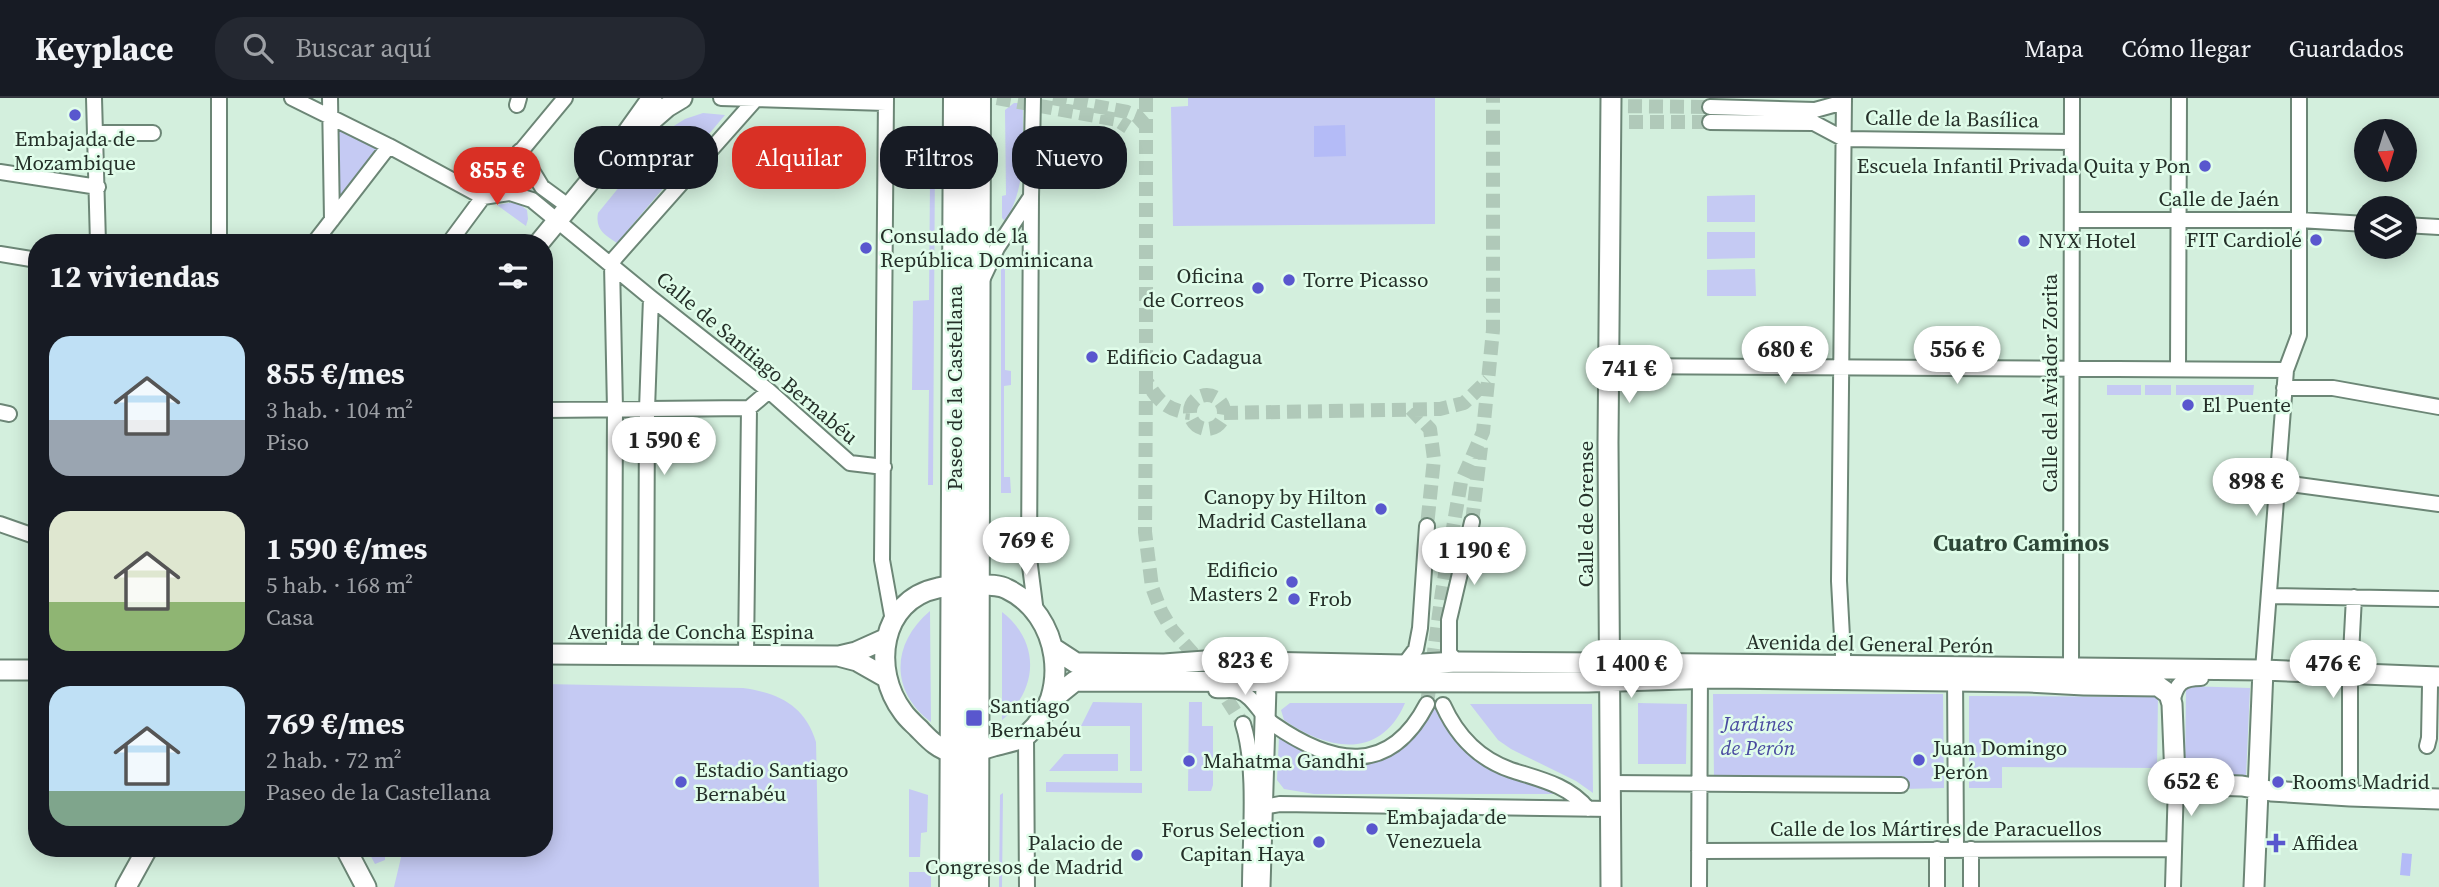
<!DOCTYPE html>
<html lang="es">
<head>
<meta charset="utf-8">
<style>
	:root { --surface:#171b24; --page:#242831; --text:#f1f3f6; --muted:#9ea1a6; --line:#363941; --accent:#d93025 }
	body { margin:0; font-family:"Source Serif 4",serif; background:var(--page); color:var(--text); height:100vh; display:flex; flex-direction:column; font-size:26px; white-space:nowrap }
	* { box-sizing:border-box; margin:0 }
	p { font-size:23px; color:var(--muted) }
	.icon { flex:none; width:38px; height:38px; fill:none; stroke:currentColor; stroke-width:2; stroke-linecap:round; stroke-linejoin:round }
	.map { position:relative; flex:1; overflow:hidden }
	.details { position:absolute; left:28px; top:136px; width:525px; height:623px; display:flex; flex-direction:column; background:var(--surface); border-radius:28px; box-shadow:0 4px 18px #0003 }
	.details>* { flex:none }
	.hud { position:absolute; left:574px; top:28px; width:665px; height:63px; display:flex; gap:14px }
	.needle { width:46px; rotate:176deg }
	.buttons { position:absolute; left:2354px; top:21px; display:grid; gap:14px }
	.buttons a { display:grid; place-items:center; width:63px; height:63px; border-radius:50%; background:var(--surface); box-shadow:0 4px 18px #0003; font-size:35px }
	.price { position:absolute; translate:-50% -60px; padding:0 16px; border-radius:24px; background:#fff; color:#222; font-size:23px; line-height:46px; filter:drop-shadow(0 2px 4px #0008) }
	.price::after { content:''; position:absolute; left:50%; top:42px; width:21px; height:16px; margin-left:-10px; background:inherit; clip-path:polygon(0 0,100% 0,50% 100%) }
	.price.current { background:var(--accent); color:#fff }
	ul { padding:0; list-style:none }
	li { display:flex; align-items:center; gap:21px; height:175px; padding:0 21px }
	li span { display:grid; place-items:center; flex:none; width:196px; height:140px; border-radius:21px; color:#555 }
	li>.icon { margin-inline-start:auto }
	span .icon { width:84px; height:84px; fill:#fffc; stroke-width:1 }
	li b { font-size:30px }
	h2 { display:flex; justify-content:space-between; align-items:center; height:84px; padding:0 21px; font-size:30px }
	.tag { padding:0 24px; border-radius:28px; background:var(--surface); box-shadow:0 4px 18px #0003; font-size:24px; line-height:63px }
	.tag.current { background:var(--accent); color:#fff }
	header { display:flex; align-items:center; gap:42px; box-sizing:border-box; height:98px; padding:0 35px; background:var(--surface); border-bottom:2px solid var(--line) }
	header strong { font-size:33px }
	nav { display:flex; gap:38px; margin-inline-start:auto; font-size:24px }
	.search { width:490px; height:63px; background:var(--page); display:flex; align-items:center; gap:18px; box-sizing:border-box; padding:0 24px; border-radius:28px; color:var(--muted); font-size:26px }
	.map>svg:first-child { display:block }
	.green { fill:#c5caf3 }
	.water { fill:#b4bbf7 }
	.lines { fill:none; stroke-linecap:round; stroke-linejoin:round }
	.street-tunnel { stroke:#b0c9b9; stroke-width:14; stroke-dasharray:14 7; stroke-linecap:butt }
	.street-casing { stroke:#6c8676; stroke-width:18 }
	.secondary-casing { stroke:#6c8676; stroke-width:23 }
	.highway-casing { stroke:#6c8676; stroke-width:28 }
	.street { stroke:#fff; stroke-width:14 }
	.secondary { stroke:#fff; stroke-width:19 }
	.highway { stroke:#fff; stroke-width:24 }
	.poi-dot { fill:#5957ce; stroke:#e0fdea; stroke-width:2.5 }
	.labels { text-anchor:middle; stroke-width:5; stroke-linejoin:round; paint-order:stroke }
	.street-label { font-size:21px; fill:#253029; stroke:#e0fdea }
	.poi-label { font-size:21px; fill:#253029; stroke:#e0fdea; text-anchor:start }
	.park-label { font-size:21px; font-style:italic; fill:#494aa0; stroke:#e0fdea }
	.quarter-label { font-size:24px; font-weight:bold; fill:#2e4637; stroke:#e0fdea }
</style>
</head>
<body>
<header>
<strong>Keyplace</strong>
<div class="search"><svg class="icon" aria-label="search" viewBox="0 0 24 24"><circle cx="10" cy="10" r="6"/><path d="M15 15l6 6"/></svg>Buscar aquí</div>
<nav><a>Mapa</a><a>Cómo llegar</a><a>Guardados</a></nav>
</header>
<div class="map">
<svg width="2439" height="789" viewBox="0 0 2439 789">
	<rect width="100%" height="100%" fill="#d3efdd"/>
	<path class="green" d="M1188 0H1435V126L1173 128 1171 9 1188 8Z
		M1014 5H1023C1022 47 1028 87 1005 123L1002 120V98L1006 97 1005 12Z
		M703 15 725 17 617 145C605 137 595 132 598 115L664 34 685 21Z
		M339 31 378 50 379 54 343 104 337 101 336 34Z
		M916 59H935L933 387H928L929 292H912L913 203 929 202 930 82H916Z
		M1755 97V124H1707V98Z
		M508 105H518L527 112 528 121 526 128 497 107Z
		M1707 134H1755V160L1707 161Z
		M1001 160H1010V172H1005V272L1011 273V287L1004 288V379H1010L1011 395H1001Z
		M1755 171 1756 198H1707V172Z
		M2107 287H2141V297H2107Z
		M2145 287H2171V297H2145Z
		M2176 287H2254L2253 297H2176Z
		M930 513 931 624C890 593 891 546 930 513Z
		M1002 514C1041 544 1038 592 1002 622Z
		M544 586 743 590C778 595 805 607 816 644L819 789H394L403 751H544Z
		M2186 588 2250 590 2246 679 2185 678Z
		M1713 596H1943L1944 690 1904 691 1903 678 1714 680Z
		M1969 598 2158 599 2157 670 2002 669V690H1969Z
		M1093 604 1142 605V673H1130V628H1081Z
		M1189 604H1202V628H1213V687L1211 693H1188Z
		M1290 605H1405C1380 663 1327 652 1284 622L1281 612Z
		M1433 605C1441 614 1444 628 1452 639 1482 676 1517 678 1557 696H1314L1284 691 1277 682 1279 639C1298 649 1316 661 1338 665 1381 674 1422 647 1433 605Z
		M1638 605 1687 606 1686 666H1638Z
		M1470 606H1592L1593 695 1576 683 1511 651 1498 642Z
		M1064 656H1118V673H1049Z
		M1046 684 1142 685V695L1046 694Z
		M909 691 928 697 927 734 921 735 920 759H909Z
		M1003 695 1002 789H999L1000 697Z
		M367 751H385V762L375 766Z
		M909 774H931V789H909Z"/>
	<path class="water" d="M1345 27 1346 58 1314 59V28Z
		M2402 755 2412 756 2410 778 2400 777Z"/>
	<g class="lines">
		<path class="street-tunnel" d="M997 0 1117 22 1128 29
			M1053 0 1127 14 1137 18 1146 28
			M1146 0V282C1156 301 1167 313 1190 315
			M1607 8 1710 9
			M1608 24H1710
			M1146 282 1145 434 1152 489 1161 513 1172 532 1204 568
			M1190 314a17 17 0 1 1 34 0a17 17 0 1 1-34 0Z
			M1411 311 1430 331 1434 361 1427 428
			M1224 315 1440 311 1464 305 1488 282
			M1472 424 1481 349
			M1216 584 1243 626
			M1427 606 1442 494 1461 384 1483 334 1493 232V0"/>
		<defs>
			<path id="street" d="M94 0 98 145
				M219 0V145
				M292 0 389 48 483 99 510 95 532 102 651 200 769 293 850 365 884 369
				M330 0 332 122
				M721 0 886 5
				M886 0 882 462 893 523
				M1033 0 1031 99 1029 460 1036 515
				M517 7 519 0
				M1710 9 1815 12 1844 4
				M1710 24 1814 25 1844 41 2072 44
				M96 35H153
				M520 53 542 89 568 108
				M0 74 98 89
				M2072 122H2299L2366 126
				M2404 127 2439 129
				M314 145 389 48
				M449 145 483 99 565 0
				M0 156 37 162
				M612 166 615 311 614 556
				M612 166 615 160 755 2
				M982 182 997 150 1030 100
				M1609 268 2286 272
				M2178 271 2179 0
				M2284 290H2333L2439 309
				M544 312 749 310 769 293
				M0 314 9 316
				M2276 384 2439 406
				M0 426 37 439
				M2269 498 2439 501
				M646 557 647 311 651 200
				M746 557 749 310
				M1457 564 1449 555V522L1472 424
				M1404 567 1416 551 1420 530 1427 428
				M2263 572 2286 272 2299 237V0
				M1955 574 1956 751
				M1844 576 1839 483 1844 0
				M2068 577 2071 570 2072 0
				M1216 592C1223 593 1231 591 1238 593 1254 598 1260 617 1273 626 1332 667 1389 679 1427 606
				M2172 605C2176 586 2181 580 2201 580
				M1443 607C1457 638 1479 661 1511 672 1539 681 1569 687 1588 711
				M1243 626C1257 669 1250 742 1250 789
				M1026 638 1027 789
				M2427 648 2429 640 2430 588 2427 578
				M1610 685 1901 687
				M2350 698V575L2354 499
				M1263 709 1280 706 1611 711
				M1937 751V789
				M1971 751V789
				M1699 753 2173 751
				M1699 789 1700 571
				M2173 789 2176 684"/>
			<path id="secondary" d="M1611 0 1608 345 1611 789
				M637 35 667 9 682 0
				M539 145 610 59 652 0
				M975 487C985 487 998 486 1007 491 1060 516 1072 596 1028 636 1020 643 1004 645 994 648 981 652 965 657 952 654 937 651 928 640 918 630 913 625 907 620 903 614 871 572 880 502 938 490 950 487 963 488 975 487Z
				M1053 550 1076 565H1085L1164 566 1205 563 1404 567 1457 564 1609 565 2263 572 2439 579
				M544 556 838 558 857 563 887 580
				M839 558 856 554 885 541
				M0 572H37
				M1049 604 1075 583 1588 584 1716 580 2029 584 2084 587 2158 588 2169 596 2172 606 2175 680 2176 684 2180 686 2242 688 2271 693 2350 698 2439 701
				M346 751 366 789
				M126 789 147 751
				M1260 789 1266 589 1267 582 1273 574
				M2254 789 2263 572"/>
			<path id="highway" d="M952 789 956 0
				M976 789 978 0"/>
		</defs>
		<use href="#street" class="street-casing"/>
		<use href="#secondary" class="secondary-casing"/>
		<use href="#highway" class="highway-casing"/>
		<use href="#street" class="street"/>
		<use href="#secondary" class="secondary"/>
		<use href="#highway" class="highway"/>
	</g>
	<g class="poi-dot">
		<circle cx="75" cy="17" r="7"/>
		<circle cx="2205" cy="68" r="7"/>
		<circle cx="2316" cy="142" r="7"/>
		<circle cx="2024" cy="143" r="7"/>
		<circle cx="866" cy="150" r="7"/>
		<circle cx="1289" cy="182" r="7"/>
		<circle cx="1258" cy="190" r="7"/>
		<circle cx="1092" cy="259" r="7"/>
		<circle cx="2188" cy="307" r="7"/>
		<circle cx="1381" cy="411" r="7"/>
		<circle cx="1292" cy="484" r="7"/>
		<circle cx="1294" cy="501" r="7"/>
		<rect x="965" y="611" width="18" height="18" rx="3.5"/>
		<circle cx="1919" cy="662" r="7"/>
		<circle cx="1189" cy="663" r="7"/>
		<circle cx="681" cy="684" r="7"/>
		<circle cx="2278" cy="684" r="7"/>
		<circle cx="1372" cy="731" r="7"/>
		<circle cx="1319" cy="744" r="7"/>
		<path d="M2272.5 734.5h7v7h7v7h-7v7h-7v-7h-7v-7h7z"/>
		<circle cx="1137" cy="757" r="7"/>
	</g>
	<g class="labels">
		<g class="street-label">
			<text transform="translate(1952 21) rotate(1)" y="7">Calle de la Basílica</text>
			<text x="2219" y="108">Calle de Jaén</text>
			<text transform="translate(757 260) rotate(40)" y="7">Calle de Santiago Bernabéu</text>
			<text transform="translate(2050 285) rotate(-90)" y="7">Calle del Aviador Zorita</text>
			<text transform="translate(955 290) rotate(-90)" y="7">Paseo de la Castellana</text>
			<text transform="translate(1586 416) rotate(-90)" y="7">Calle de Orense</text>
			<text x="691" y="541">Avenida de Concha Espina</text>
			<text transform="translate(1870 546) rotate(1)" y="7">Avenida del General Perón</text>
			<text x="1936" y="738">Calle de los Mártires de Paracuellos</text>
		</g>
		<g class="poi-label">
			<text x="75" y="48" text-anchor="middle">Embajada de<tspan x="75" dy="24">Mozambique</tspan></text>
			<text x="2191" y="75" text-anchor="end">Escuela Infantil Privada Quita y Pon</text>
			<text x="880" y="145">Consulado de la<tspan x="880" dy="24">República Dominicana</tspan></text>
			<text x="2302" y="149" text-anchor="end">FIT Cardiolé</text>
			<text x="2038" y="150">NYX Hotel</text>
			<text x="1244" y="185" text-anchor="end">Oficina<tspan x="1244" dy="24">de Correos</tspan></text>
			<text x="1303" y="189">Torre Picasso</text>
			<text x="1106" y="266">Edificio Cadagua</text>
			<text x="2202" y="314">El Puente</text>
			<text x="1367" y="406" text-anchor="end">Canopy by Hilton<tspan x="1367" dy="24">Madrid Castellana</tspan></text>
			<text x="1278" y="479" text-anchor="end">Edificio<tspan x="1278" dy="24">Masters 2</tspan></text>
			<text x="1308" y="508">Frob</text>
			<text x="990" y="615">Santiago<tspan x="990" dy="24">Bernabéu</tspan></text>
			<text x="1933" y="657">Juan Domingo<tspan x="1933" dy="24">Perón</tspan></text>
			<text x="1203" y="670">Mahatma Gandhi</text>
			<text x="695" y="679">Estadio Santiago<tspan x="695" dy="24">Bernabéu</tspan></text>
			<text x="2292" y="691">Rooms Madrid</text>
			<text x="1386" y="726">Embajada de<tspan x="1386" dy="24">Venezuela</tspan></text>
			<text x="1305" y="739" text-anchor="end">Forus Selection<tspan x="1305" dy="24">Capitan Haya</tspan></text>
			<text x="1123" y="752" text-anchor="end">Palacio de<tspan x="1123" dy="24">Congresos de Madrid</tspan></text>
			<text x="2292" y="752">Affidea</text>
		</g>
		<g class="park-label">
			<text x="1758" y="633">Jardines<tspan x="1758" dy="24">de Perón</tspan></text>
		</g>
		<g class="quarter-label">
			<text x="2021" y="453">Cuatro Caminos</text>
		</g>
	</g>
</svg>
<div class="buttons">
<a><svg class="needle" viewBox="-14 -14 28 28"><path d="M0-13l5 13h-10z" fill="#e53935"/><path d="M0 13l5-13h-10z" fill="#9ea1a6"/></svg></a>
<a><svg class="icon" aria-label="layers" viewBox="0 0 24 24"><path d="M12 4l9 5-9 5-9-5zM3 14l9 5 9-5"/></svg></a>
</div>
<b class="price current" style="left:497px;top:109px">855 €</b>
<b class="price" style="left:1785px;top:288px">680 €</b>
<b class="price" style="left:1957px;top:288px">556 €</b>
<b class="price" style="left:1629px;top:307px">741 €</b>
<b class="price" style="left:664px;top:379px">1 590 €</b>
<b class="price" style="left:2256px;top:420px">898 €</b>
<b class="price" style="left:1026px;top:479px">769 €</b>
<b class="price" style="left:1474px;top:489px">1 190 €</b>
<b class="price" style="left:1245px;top:599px">823 €</b>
<b class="price" style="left:1631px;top:602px">1 400 €</b>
<b class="price" style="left:2333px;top:602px">476 €</b>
<b class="price" style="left:2191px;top:720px">652 €</b>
<div class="hud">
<a class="tag">Comprar</a>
<a class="tag current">Alquilar</a>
<a class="tag">Filtros</a>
<a class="tag">Nuevo</a>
</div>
<section class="details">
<h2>12 viviendas<svg class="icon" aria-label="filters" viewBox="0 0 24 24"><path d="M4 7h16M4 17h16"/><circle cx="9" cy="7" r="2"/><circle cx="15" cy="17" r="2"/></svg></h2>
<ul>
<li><span style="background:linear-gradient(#bfe0f5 60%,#9aa5b1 0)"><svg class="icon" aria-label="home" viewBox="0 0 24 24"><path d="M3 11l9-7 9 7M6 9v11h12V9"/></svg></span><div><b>855 €/mes</b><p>3 hab. · 104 m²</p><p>Piso</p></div></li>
<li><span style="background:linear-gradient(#dfe7d0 65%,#8fb573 0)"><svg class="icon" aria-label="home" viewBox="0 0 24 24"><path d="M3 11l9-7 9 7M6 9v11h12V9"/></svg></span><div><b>1 590 €/mes</b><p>5 hab. · 168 m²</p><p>Casa</p></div></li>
<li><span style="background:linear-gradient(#bfe0f5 75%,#7fa58c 0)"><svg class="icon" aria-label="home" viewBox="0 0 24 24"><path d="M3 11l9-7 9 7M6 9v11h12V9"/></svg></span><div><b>769 €/mes</b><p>2 hab. · 72 m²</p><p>Paseo de la Castellana</p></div></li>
</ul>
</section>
</div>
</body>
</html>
